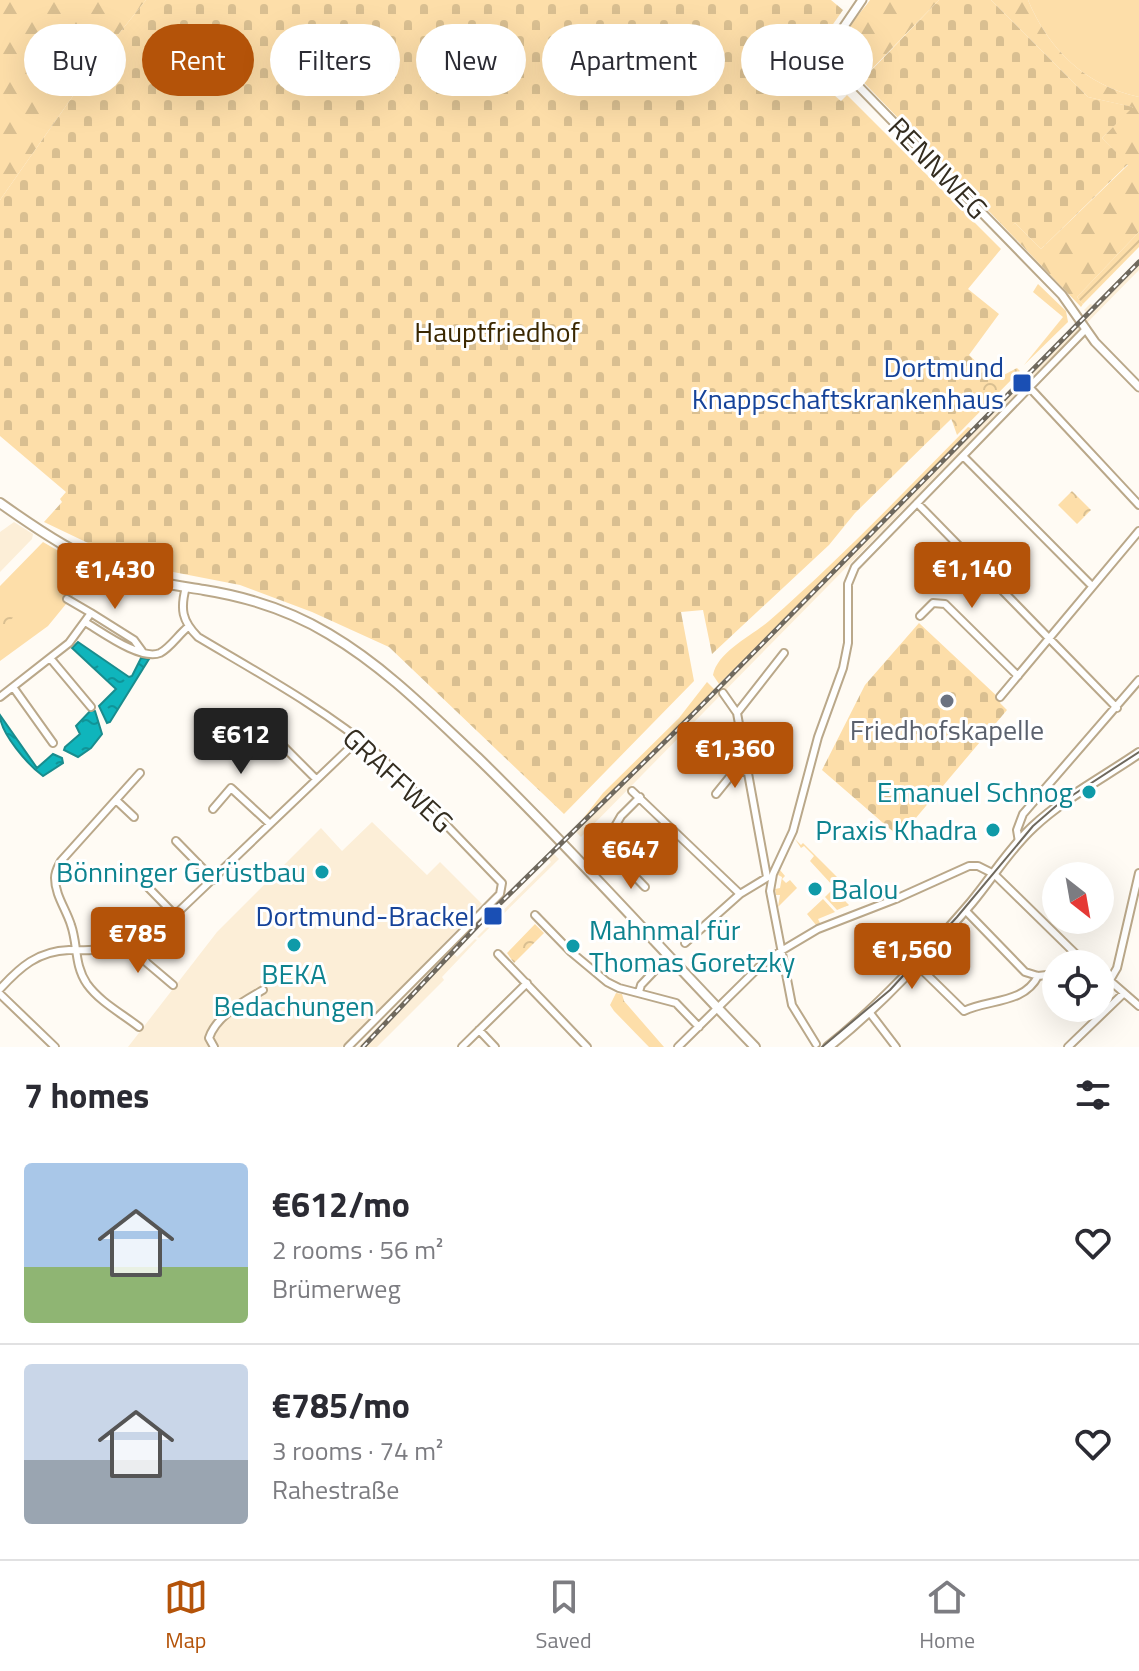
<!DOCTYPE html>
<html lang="en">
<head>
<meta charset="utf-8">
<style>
	:root { --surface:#fff; --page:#f2f2f3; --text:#2b2b33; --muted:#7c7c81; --line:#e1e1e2; --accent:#b45309 }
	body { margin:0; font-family:"Titillium Web",sans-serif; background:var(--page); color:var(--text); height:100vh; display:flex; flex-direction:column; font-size:30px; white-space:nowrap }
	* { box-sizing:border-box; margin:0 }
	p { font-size:26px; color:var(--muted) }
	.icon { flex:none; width:44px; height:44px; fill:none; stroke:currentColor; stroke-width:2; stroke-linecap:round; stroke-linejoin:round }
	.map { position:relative; height:1047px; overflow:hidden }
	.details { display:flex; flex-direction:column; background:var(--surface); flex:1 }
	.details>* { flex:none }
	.hud { position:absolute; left:24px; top:24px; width:1092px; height:72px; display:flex; gap:16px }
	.needle { width:52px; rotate:149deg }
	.buttons { position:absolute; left:1042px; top:862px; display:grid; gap:16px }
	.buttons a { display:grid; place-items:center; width:72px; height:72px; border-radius:50%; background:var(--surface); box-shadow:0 8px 32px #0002; font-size:40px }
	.price { position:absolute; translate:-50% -68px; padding:0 18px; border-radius:8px; background:var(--accent); color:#fff; font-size:26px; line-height:52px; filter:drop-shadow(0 2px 4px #0008) }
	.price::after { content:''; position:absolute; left:50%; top:48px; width:24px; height:18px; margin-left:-12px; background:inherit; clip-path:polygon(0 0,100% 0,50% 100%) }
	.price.selected { background:#222; color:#fff }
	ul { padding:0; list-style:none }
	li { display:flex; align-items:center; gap:24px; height:200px; padding:0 24px }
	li+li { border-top:2px solid var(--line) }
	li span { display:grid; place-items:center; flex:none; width:224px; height:160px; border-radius:8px; color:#555 }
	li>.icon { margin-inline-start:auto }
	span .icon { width:96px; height:96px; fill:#fffc; stroke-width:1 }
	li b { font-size:34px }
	h2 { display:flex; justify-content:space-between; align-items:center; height:96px; padding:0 24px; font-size:34px }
	.tag { padding:0 28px; border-radius:36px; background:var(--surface); box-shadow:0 8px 32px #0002; font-size:28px; line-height:72px }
	.tag.selected { background:var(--accent); color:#fff }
	.dock { display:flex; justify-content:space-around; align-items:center; height:112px; border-top:2px solid var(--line); background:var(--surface); font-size:22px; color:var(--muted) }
	.dock a { display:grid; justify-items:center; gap:4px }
	.dock .selected { color:var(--accent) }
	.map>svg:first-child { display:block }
	.built { fill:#fceed7 }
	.grass { fill:#fddea9 }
	.forest { fill:url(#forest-firs) }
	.cemetery { fill:url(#cemetery-stones) }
	.park { fill:url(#park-crowns) }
	.garden { fill:url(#garden-furrows) }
	.water { fill:url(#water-ripples); stroke:#1a8c8d; stroke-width:2 }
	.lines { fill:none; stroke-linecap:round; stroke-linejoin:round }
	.minor-casing { stroke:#baa88a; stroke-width:10 }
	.tertiary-casing { stroke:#baa88a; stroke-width:11 }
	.secondary-casing { stroke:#baa88a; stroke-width:12 }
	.minor { stroke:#fff; stroke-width:6 }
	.tertiary { stroke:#fff; stroke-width:7 }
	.secondary { stroke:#fff; stroke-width:8 }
	.tram { stroke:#6f695e; stroke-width:2 }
	.rail-casing { stroke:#6f695e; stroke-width:5 }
	.rail { stroke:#fff; stroke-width:2; stroke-dasharray:6; stroke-linecap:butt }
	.transit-dot { fill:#1a4fb4; stroke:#fff; stroke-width:3 }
	.worship-dot { fill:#6b7280; stroke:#fff; stroke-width:3 }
	.culture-dot { fill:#0f9aa8; stroke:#fff; stroke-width:3 }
	.labels { text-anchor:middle; stroke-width:6; stroke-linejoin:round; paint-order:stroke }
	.street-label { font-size:28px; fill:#342d20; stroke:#fff }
	.park-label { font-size:28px; fill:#3a2700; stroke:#fff }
	.transit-label { font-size:28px; fill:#164399; stroke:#fff; text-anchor:end }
	.worship-label { font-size:28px; fill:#5b616d; stroke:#fff }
	.culture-label { font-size:28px; fill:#0d838f; stroke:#fff; text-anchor:end }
</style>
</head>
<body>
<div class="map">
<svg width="1139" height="1047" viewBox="0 0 1139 1047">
	<defs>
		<pattern id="forest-firs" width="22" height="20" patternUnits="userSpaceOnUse" patternTransform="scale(2)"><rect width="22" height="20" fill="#fddea9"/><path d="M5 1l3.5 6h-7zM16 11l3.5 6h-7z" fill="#d9bf91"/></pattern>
		<pattern id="cemetery-stones" width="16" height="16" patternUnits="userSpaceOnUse" patternTransform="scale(2)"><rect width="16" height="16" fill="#fddea9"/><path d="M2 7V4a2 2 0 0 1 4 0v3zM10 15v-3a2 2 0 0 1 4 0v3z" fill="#d9bf91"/></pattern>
		<pattern id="park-crowns" width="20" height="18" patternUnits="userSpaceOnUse" patternTransform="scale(2)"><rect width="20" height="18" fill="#fddea9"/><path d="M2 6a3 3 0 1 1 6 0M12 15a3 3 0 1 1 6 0" fill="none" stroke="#d9bf91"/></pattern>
		<pattern id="garden-furrows" width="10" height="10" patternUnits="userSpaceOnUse" patternTransform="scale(2)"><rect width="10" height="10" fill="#fddea9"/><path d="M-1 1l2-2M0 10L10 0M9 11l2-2" fill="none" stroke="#d9bf91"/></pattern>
		<pattern id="water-ripples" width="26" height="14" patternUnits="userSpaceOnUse" patternTransform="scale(2)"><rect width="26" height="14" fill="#0fb5bc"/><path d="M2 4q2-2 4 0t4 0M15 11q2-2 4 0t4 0" fill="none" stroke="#0f9498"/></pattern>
	</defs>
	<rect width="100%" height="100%" fill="#fffbf4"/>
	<path class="built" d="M1139 259V270L581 837 574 830 1054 347 1086 312 1084 310 1090 304 1093 305Z
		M14 522 33 534 32 539 0 572V532Z
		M372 822 427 875 440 862 482 904 342 1047H128L217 932 321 828 342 851Z
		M551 851 559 859 479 938 477 937 551 862 549 859 473 933 471 931Z
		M468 932 471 935 453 953 457 957 475 939 477 940 442 977 444 980 377 1047H358Z"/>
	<path class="grass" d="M1028 0H1139V97C1085 85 1049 50 1028 0Z
		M1038 284 1066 311 1068 322 1024 365 1063 317 1033 292Z
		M968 427 973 429 719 684 713 675C718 651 752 636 769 621 839 560 903 493 968 427Z
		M43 542 93 571 48 626 0 661V586Z
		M707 682 715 690 574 830 603 793 679 718Z
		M795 839 801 845 803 843 841 881 834 887 810 861 814 856 804 846 801 848Z
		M780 870 785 876 782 879 786 883 790 880 797 888 778 907 780 895H776L775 889 780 888 782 877 778 875Z
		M823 899 835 912 818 919 820 923 816 925 807 914Z"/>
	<path class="forest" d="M0 0H146L101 56 0 200Z
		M870 0H939L864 77 903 117 900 120 842 60C834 39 858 17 870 0Z
		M991 0H1028C1049 50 1085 85 1139 97V232L1077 297 1083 304 1081 307 909 128 911 125 1010 227 1015 223 1041 249 1128 165 1102 138 1132 107 1088 97Z"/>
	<path class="cemetery" d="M146 0H831L843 10 812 54 804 47 796 58 799 65 841 101 847 95 1001 249 968 289 999 314 969 355 993 378 855 513 829 545 712 654 703 610 681 612 694 681 564 814 389 647 312 612 240 585 132 564 44 522 62 502 60 499 66 492 0 436V200L101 56Z
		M939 0H991L1088 97 1133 107 1102 138 1128 164 1041 249 1015 223 1010 228 864 78Z
		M919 623 999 698 1002 700 1000 703 1007 710 915 819 897 835 822 770 865 685Z"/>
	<path class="park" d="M1017 368 1020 371 957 435 951 418 995 375 998 378Z
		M1072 491 1091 510 1077 524 1058 505Z
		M0 594 19 612 0 630Z
		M833 889 849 905 837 910 825 897Z
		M535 924 544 933 514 963 507 953Z
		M616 993 622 994 624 1001 664 1047H649L614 1011 610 1005Z"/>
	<path class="garden" d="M1139 232V247L1083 304 1077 297Z"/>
	<path class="water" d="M78 642 129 677 132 676 141 658 149 659 110 722 107 723 99 706 116 689 72 648Z
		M91 710 95 711 102 734 91 748 78 757 64 750 65 747 80 734 76 726Z
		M0 715 37 768 53 754 62 758 63 763 43 776C28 765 0 733 0 715Z"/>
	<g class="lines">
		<defs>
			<path id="minor" d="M1030 388 1139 505
				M963 456 1092 586
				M917 503 1117 708
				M186 587C180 609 182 621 198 637 260 674 323 708 379 755L502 883 500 894 348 1047
				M67 599 91 613
				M920 616 933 603 945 604 1018 676
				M85 622C102 632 141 661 160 653 170 648 179 634 188 627
				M50 658 91 707
				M13 687 53 743
				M723 693 737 713 767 877
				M0 697 69 643 91 613 134 640 142 651
				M1000 697 1139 531
				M737 713 784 653
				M273 736 316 779
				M632 791 740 894
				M716 794 733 773 747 771
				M640 797 621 816 606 842 609 850 645 887
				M116 800 134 817
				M213 809 231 788 270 824
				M176 841 214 880
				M1019 842 1017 830 1023 814 1139 680
				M139 878 175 915
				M965 910 1025 972 1038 976 1056 974
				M535 915 571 952 607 982 619 988 676 1003 699 1027
				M131 940 147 963 173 985
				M685 943 740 894 768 877
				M498 954 587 1047
				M915 963 964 1011C989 999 1024 1004 1038 976
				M1100 972 1139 1006
				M1110 980 1117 968 1139 873
				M0 989C20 967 38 951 69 950 80 950 91 951 101 949 128 944 153 930 175 915L359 739
				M639 992 641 985 658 967
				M0 994 55 1047
				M870 1013 896 1047
				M139 1027C121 1013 100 1002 87 984 74 965 78 945 71 925 66 909 55 895 55 878 55 871 58 867 61 861L140 773
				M479 1030 495 1047
				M816 1044 792 1005 770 891 773 874 793 831 818 737 843 668 848 643V584L855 567 1086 329
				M214 1047 209 1038C216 1016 244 1001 263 990
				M462 1047 527 983
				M678 1047 759 967 781 951 818 929 898 898 969 866H978L994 874 1086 964
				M1068 1047 1124 993"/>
			<path id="tertiary" d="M862 0 832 44 835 62 1062 295 1095 342 1139 387"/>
			<path id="secondary" d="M0 503C41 532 84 561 132 576 156 583 180 586 204 590 248 597 291 611 329 634 385 667 431 714 478 758 574 851 662 951 755 1047
				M828 1047C881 1005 927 954 971 903 992 878 1009 849 1033 827 1064 798 1104 777 1139 753"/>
		</defs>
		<use href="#minor" class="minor-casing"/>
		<use href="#tertiary" class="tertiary-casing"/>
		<use href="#secondary" class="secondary-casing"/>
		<use href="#minor" class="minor"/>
		<use href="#tertiary" class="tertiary"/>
		<use href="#secondary" class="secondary"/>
		<path class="tram" d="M822 1047 890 990 957 917 1033 826 1056 806 1139 752"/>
		<defs>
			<path id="rail" d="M363 1047 479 924 689 718 1139 262"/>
		</defs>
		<use href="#rail" class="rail-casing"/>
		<use href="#rail" class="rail"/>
	</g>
	<g class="transit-dot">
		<rect x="1012" y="373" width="20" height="20" rx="4"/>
		<rect x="483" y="906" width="20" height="20" rx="4"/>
	</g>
	<circle class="worship-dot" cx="947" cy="701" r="8"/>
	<g class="culture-dot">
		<circle cx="1089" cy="792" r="8"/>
		<circle cx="993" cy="830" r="8"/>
		<circle cx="322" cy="872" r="8"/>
		<circle cx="815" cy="889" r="8"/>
		<circle cx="294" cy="945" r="8"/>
		<circle cx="573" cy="946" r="8"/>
	</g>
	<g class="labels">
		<g class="street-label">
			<text transform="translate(938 168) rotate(46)" y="10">RENNWEG</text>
			<text transform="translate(398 780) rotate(43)" y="10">GRAFFWEG</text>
		</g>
		<g class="park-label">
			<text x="497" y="342">Hauptfriedhof</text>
		</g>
		<g class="transit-label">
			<text x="1004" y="377">Dortmund<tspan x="1004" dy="32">Knappschaftskrankenhaus</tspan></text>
			<text x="475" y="926">Dortmund-Brackel</text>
		</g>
		<g class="worship-label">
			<text x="947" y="740">Friedhofskapelle</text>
		</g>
		<g class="culture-label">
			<text x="1073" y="802">Emanuel Schnog</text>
			<text x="977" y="840">Praxis Khadra</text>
			<text x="306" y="882">Bönninger Gerüstbau</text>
			<text x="831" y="899" text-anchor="start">Balou</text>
			<text x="589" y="940" text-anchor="start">Mahnmal für<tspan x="589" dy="32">Thomas Goretzky</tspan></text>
			<text x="294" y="984" text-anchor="middle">BEKA<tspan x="294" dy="32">Bedachungen</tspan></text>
		</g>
	</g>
</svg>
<div class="buttons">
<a><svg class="needle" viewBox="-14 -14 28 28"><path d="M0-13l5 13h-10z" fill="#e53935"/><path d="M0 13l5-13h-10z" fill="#7c7c81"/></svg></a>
<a><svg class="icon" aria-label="locate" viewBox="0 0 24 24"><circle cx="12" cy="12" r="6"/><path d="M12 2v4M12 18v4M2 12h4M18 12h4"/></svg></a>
</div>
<b class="price" style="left:972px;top:610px">€1,140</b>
<b class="price" style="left:115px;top:611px">€1,430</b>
<b class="price selected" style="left:241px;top:776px">€612</b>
<b class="price" style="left:735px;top:790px">€1,360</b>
<b class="price" style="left:631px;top:891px">€647</b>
<b class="price" style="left:138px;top:975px">€785</b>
<b class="price" style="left:912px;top:991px">€1,560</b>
<div class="hud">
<a class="tag">Buy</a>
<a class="tag selected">Rent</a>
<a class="tag">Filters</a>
<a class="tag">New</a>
<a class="tag">Apartment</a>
<a class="tag">House</a>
</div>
</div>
<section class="details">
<h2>7 homes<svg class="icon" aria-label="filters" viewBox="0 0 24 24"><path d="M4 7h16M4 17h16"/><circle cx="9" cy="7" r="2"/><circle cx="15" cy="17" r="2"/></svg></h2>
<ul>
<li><span style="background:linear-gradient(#a9c7e8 65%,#8fb573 0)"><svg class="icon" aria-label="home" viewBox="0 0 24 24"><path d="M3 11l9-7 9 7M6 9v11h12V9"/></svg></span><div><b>€612/mo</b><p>2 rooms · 56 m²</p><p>Brümerweg</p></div><svg class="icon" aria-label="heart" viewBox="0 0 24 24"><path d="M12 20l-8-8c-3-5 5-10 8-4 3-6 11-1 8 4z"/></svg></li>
<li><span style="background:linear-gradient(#c9d6e8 60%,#9aa5b1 0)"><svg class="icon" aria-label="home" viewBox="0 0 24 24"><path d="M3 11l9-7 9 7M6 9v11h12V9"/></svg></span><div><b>€785/mo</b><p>3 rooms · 74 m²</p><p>Rahestraße</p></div><svg class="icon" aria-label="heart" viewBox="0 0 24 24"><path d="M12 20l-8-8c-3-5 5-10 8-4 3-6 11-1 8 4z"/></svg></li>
</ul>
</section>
<nav class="dock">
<a class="selected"><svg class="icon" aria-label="map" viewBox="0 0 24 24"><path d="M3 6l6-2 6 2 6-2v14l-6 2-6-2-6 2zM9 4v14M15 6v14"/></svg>Map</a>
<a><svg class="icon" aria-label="saved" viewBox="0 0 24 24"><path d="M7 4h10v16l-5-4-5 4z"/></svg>Saved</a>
<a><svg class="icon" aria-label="home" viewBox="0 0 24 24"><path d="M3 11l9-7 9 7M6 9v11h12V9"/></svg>Home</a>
</nav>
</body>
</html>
